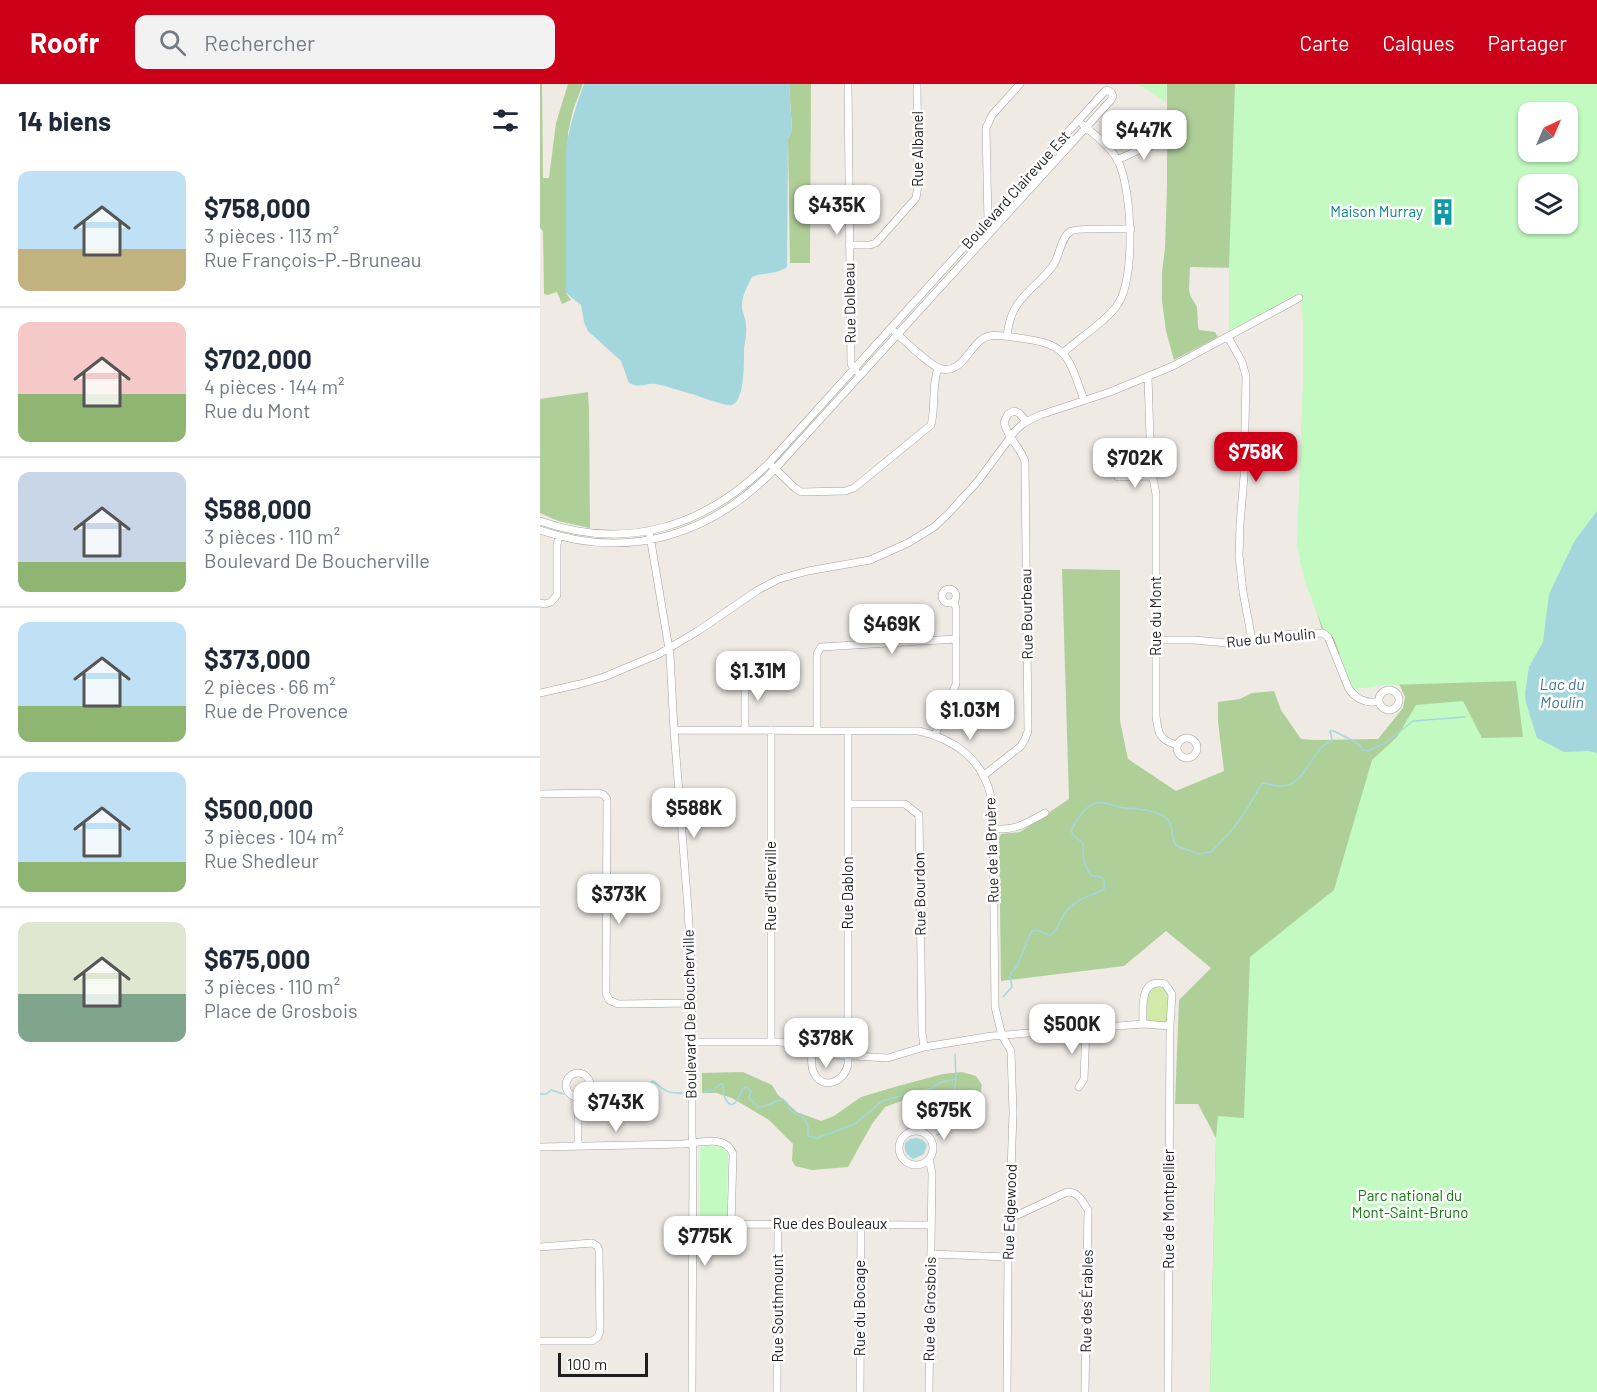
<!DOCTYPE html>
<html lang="fr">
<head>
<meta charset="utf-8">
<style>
	:root { --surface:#fff; --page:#f2f2f3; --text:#1f2937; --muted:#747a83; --line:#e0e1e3; --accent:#cd0019 }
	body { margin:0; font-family:Barlow,sans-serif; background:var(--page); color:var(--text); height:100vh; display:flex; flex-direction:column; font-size:22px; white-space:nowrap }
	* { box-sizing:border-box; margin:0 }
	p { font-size:20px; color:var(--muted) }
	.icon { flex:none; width:33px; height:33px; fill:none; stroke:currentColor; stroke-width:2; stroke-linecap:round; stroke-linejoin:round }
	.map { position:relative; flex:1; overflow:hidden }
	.panel { display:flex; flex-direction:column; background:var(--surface); width:540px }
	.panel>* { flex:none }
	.needle { width:39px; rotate:44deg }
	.buttons { position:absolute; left:978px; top:18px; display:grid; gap:12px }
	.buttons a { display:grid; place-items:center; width:60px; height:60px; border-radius:12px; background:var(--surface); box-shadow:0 2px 4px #0004; font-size:30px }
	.scale { position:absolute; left:18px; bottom:15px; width:90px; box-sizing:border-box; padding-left:6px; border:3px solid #1e1e1e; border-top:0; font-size:16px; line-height:21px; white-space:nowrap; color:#1e1e1e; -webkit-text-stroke:4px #fff; paint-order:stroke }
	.price { position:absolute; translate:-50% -51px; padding:0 14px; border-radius:12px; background:#fff; color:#222; font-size:20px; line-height:39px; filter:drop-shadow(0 2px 3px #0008) }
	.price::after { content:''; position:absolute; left:50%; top:36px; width:18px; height:14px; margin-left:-9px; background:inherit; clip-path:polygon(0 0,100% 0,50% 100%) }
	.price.current { background:var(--accent); color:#fff }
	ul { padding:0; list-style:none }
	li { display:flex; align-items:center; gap:18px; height:150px; padding:0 18px }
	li+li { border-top:2px solid var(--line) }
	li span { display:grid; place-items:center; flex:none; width:168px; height:120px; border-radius:12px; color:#555 }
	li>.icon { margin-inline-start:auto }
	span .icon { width:72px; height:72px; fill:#fffc; stroke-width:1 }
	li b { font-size:26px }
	h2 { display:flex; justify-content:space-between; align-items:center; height:72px; padding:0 18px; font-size:26px }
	header { display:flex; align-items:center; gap:36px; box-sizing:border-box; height:84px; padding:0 30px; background:var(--accent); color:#fff }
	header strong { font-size:28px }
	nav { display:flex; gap:33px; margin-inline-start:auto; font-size:21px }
	.search { width:420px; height:54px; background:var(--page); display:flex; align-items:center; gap:15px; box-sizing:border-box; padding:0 21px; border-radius:12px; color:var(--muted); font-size:22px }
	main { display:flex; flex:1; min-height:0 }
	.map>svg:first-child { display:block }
	.grass { fill:#d1eaaa }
	.forest { fill:#afcf99; fill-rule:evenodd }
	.park { fill:#c3fac1; fill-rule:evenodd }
	.water { fill:#a4d7dd }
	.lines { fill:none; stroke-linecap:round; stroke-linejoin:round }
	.stream { stroke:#a4d7dd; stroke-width:1.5 }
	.minor-casing { stroke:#a2a2a2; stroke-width:8 }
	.minor { stroke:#fff; stroke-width:7 }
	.labels { text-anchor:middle; stroke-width:5; stroke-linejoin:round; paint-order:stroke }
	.street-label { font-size:15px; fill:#1e1e1e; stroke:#fff }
	.culture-label { font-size:15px; fill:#0d838f; stroke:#fff; text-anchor:end }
	.park-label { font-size:15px; fill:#0f7e0b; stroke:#fff }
	.water-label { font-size:16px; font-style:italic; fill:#417797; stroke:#fff }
</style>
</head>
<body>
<header>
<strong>Roofr</strong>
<div class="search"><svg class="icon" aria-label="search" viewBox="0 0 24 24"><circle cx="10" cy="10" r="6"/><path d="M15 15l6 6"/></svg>Rechercher</div>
<nav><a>Carte</a><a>Calques</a><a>Partager</a></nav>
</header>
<main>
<section class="panel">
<h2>14 biens<svg class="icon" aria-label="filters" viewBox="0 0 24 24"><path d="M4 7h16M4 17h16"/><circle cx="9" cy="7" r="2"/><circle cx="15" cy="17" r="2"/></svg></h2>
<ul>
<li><span style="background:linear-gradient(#bfe0f5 65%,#c2b280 0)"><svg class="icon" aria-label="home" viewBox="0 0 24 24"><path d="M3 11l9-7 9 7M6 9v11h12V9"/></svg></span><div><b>$758,000</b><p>3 pièces · 113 m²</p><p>Rue François-P.-Bruneau</p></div></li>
<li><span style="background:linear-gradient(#f6c9c9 60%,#8fb573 0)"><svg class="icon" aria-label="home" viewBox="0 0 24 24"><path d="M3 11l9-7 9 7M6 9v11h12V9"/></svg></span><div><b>$702,000</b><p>4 pièces · 144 m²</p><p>Rue du Mont</p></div></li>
<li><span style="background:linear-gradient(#c9d6e8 75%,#8fb573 0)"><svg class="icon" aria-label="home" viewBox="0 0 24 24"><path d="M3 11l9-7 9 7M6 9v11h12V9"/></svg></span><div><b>$588,000</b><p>3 pièces · 110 m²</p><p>Boulevard De Boucherville</p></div></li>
<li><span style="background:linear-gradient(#bfe0f5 70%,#8fb573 0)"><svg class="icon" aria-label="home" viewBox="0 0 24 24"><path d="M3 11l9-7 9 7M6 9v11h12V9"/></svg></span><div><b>$373,000</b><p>2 pièces · 66 m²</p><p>Rue de Provence</p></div></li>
<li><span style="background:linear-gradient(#bfe0f5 75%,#8fb573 0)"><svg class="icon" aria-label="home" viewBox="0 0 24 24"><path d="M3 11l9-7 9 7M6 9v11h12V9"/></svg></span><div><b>$500,000</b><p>3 pièces · 104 m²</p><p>Rue Shedleur</p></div></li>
<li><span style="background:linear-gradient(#dfe7d0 60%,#7fa58c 0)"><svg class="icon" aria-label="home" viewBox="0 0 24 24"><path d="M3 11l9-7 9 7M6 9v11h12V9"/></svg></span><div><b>$675,000</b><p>3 pièces · 110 m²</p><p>Place de Grosbois</p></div></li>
</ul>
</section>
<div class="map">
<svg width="1057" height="1308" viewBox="0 0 1057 1308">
	<rect width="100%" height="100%" fill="#efeae4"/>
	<path class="grass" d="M621 899 632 910 630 942 603 940 605 908Z"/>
	<path class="forest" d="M0 0H2L3 94H9L16 39 28 0H43L33 26 28 49 26 209 31 216 22 220 17 208 8 211 4 210 3 147 0 144Z
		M249 0H271L270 179H250L248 55 252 46Z
		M627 0H1057V197L943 193 1057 1308H670L676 1054 658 1020H635L639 916 671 884 626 847 584 882 461 897 459 754 461 750 480 748 529 715 522 485 580 486V637L588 675 636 707 684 687 678 638V618L700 615 712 609 734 607 741 626 761 655 775 656 838 655 863 624 865 613 861 604 856 596 846 588 799 570C795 560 793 550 782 546L758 462 766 215 761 207 695 184 650 183 649 206 651 213 657 223 658 243 659 246 675 248 678 253 634 276 626 247 622 217V189L625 164 627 102ZM988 28H1028V68H988ZM988 100H1028V140H988Z
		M48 308 49 326 50 444 18 437 0 429V315Z
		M203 988 232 1001 238 1011 257 1028 281 1037 294 1032 321 1013 358 1002 403 990 422 988 436 992 442 1001 439 1017 422 1020 408 1013 367 1015 345 1023 332 1040 308 1083 272 1086 255 1082 252 1076 253 1060 229 1036 192 1014 176 1009H162V989Z"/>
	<path class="park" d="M595 0H627L626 18 603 3Z
		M695 0H1057V1308H670L676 1054 678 1032 704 1034 710 873 794 806 832 676 857 653 876 621 923 617 942 654 983 653 976 597 848 601 814 605 809 595 794 554 783 544 765 498 757 462 763 298V239L760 208 689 247V184ZM988 28H1028V68H988ZM988 100H1028V140H988Z
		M166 1062 183 1063 188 1069 187 1132 183 1136H164L160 1131V1066L161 1063Z"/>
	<path class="water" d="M44 0H249L252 46 248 55 247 183C236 191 224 188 212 193 208 201 203 210 202 219 201 228 206 233 206 242 207 250 205 257 204 265 204 276 205 317 192 321 186 323 157 311 148 309 137 306 127 302 116 300 106 298 101 305 89 299L81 277 48 247 44 238 41 221 26 209V66C29 43 36 22 44 0Z
		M1057 427V669L1049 667 1024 668 997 654 986 619 985 609 989 583 1003 558 1009 510 1034 458Z
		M377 1054 383 1056 387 1061 384 1070 373 1075C366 1070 364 1068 365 1059L370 1055Z"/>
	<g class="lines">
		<path class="stream" d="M463 913 472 903 470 893 471 889 477 882 491 848C497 843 504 851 511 851 521 842 520 832 530 823 539 813 553 812 564 805 566 793 562 792 552 792 543 783 543 771 543 759L533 751 531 746C536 737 546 722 556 719 564 717 572 721 579 723 595 726 615 723 628 736 633 742 631 747 633 754 633 755 636 762 637 762L659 770 671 768 693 745 705 728 722 700 725 699C729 700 734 702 739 702 767 704 771 662 791 658L792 655 790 647H794L819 660 823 666 828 667 845 659 873 637 925 633
			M164 1007 173 1006 181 1000H183C184 1005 183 1012 186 1016 194 1029 200 1010 203 1005 204 1004 206 1003 207 1003L211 1007 209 1014 219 1024 243 1015 248 1020 251 1027C259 1030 266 1033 268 1043 268 1046 268 1049 268 1052L277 1054 315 1040 342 1017 392 1004 402 998 416 995 415 970
			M0 1010H6L11 1006 23 1010
			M46 1017 53 1015 60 1017 64 1013H67L77 1021 86 1017 94 1023 97 1019V1011L104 1007 113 997C118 1000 120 1004 125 1006 131 1010 137 1009 144 1009
			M397 1051 405 1046 410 1039 416 995"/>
		<defs>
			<path id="minor" d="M308 0 311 280 316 287
				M577 76 601 65 624 58
				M448 138 446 44 452 31 480 0
				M309 161H330L336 159 376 114 378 101 377 0
				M355 248C365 257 391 283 402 285 421 289 428 266 441 256 450 249 461 252 472 253 527 260 526 266 544 316
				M467 252C468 243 470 234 474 226 484 207 503 197 514 180 520 170 521 153 531 147 534 144 582 145 591 145
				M688 253 702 278 706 292 704 392 700 441 699 472 703 508 712 556
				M523 269C538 255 568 236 578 220 596 193 592 105 578 77 570 62 555 51 543 41
				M608 293 611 384 616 410V632C618 649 619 656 637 661
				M232 382 255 404 261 408 305 407 314 404 391 341C396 323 391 304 398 284
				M578 393 612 392
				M0 437C87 468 166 442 229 379L564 8 567 6 571 8 573 12 571 16 235 385C171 451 89 477 0 446
				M110 452 130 571 134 646 148 825 151 878 152 958V1050L153 1068 152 1308
				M402 512a7 7 0 1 1 14 0a7 7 0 1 1-14 0Z
				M0 519 5 520 11 518 17 511V461L19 452
				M616 556H654L687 559 752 550 783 549 788 553 808 603C814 614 827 621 839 617
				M839 616a10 10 0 1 1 20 0a10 10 0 1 1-20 0Z
				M0 609 40 600 64 593 119 570 158 547 218 506 239 495 268 487 330 476 368 459 394 443 408 430 438 397 475 347 484 339 500 331 570 308 633 282 759 214
				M134 646 379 647C414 655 443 675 451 713 453 723 453 734 453 745L455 923 462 952 471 967 473 1029 468 1173 467 1308
				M205 646V589
				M277 646V570L281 563 416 555
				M395 651 416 600V524L414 518
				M637 664a10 10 0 1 1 20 0a10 10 0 1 1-20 0Z
				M443 692 481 662 485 655 488 647 485 378C481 363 467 354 464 338L468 330 474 327 479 329 486 337
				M0 710 59 709 64 711 67 715 66 909 69 916 78 920 152 919
				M308 720H365L379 731 382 948 384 963
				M453 745C477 746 485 740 505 729
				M603 940C603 925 599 893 625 900L632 910 630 942 628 1308
				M231 957V646
				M152 958H239L252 959 297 971 348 974 384 963 452 952 603 940 630 942
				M272 965C272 972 270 982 274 989 283 1007 305 998 308 980V647
				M26 1001a12 12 0 1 1 24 0a12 12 0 1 1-24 0Z
				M539 1003 544 995 546 944
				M359 1064a17 17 0 1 1 34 0a17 17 0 1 1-34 0Z
				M38 1062V1013
				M0 1063 143 1060C159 1059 186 1050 193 1070L191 1140
				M469 1135 527 1108C539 1108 542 1117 548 1126L545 1308
				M153 1140 391 1141
				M0 1163 52 1159 57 1162 59 1166 60 1246 58 1253 52 1257H0
				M391 1170 468 1173
				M237 1308 238 1140
				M320 1308 321 1141
				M389 1308 392 1089 389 1075"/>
		</defs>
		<use href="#minor" class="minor-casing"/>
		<use href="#minor" class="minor"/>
	</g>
	<defs>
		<symbol id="building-bare" viewBox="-9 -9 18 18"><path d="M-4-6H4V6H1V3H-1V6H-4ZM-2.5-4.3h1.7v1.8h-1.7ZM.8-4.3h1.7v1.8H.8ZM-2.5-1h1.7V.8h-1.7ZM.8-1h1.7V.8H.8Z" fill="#0f9aa8" stroke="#fff" stroke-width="2.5" paint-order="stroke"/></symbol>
	</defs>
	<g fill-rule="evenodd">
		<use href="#building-bare" x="884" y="109" width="38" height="38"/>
	</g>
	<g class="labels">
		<g class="street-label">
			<text transform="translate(378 65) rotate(-90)" y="5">Rue Albanel</text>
			<text transform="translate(476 106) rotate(-48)" y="5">Boulevard Clairevue Est</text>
			<text transform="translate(310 219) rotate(-91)" y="5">Rue Dolbeau</text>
			<text transform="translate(487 530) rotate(-91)" y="5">Rue Bourbeau</text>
			<text transform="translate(616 532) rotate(-90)" y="5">Rue du Mont</text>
			<text transform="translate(731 554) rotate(-6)" y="5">Rue du Moulin</text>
			<text transform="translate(452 766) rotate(-92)" y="5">Rue de la Bruère</text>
			<text transform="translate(231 802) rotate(-90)" y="5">Rue d'Iberville</text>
			<text transform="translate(308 809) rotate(-90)" y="5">Rue Dablon</text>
			<text transform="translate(380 810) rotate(-91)" y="5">Rue Bourdon</text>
			<text transform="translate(150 930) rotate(-91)" y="5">Boulevard De Boucherville</text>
			<text transform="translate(629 1125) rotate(-90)" y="5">Rue de Montpellier</text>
			<text transform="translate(470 1128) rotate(-88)" y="5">Rue Edgewood</text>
			<text x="290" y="1145">Rue des Bouleaux</text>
			<text transform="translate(547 1217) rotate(-89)" y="5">Rue des Érables</text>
			<text transform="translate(238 1224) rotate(-90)" y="5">Rue Southmount</text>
			<text transform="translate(320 1224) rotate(-90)" y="5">Rue du Bocage</text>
			<text transform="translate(390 1225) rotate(-89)" y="5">Rue de Grosbois</text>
		</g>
		<g class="culture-label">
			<text x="883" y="133">Maison Murray</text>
		</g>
		<g class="park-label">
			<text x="870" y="1117">Parc national du<tspan x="870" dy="17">Mont-Saint-Bruno</tspan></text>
		</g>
		<g class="water-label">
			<text x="1022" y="606">Lac du<tspan x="1022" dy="18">Moulin</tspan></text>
		</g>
	</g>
</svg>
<div class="buttons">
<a><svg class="needle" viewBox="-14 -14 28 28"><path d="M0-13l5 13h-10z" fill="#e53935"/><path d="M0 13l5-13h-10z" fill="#747a83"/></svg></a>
<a><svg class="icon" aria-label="layers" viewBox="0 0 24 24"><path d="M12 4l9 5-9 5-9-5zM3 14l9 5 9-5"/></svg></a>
</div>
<div class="scale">100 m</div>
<b class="price" style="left:604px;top:77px">$447K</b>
<b class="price" style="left:297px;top:152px">$435K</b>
<b class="price current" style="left:716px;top:399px">$758K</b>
<b class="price" style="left:595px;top:405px">$702K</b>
<b class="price" style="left:352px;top:571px">$469K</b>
<b class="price" style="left:218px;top:618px">$1.31M</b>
<b class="price" style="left:430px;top:657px">$1.03M</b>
<b class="price" style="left:154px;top:755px">$588K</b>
<b class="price" style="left:79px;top:841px">$373K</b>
<b class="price" style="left:532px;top:971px">$500K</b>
<b class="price" style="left:286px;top:985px">$378K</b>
<b class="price" style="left:76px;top:1049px">$743K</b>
<b class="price" style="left:404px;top:1057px">$675K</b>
<b class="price" style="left:165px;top:1183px">$775K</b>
</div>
</main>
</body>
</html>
